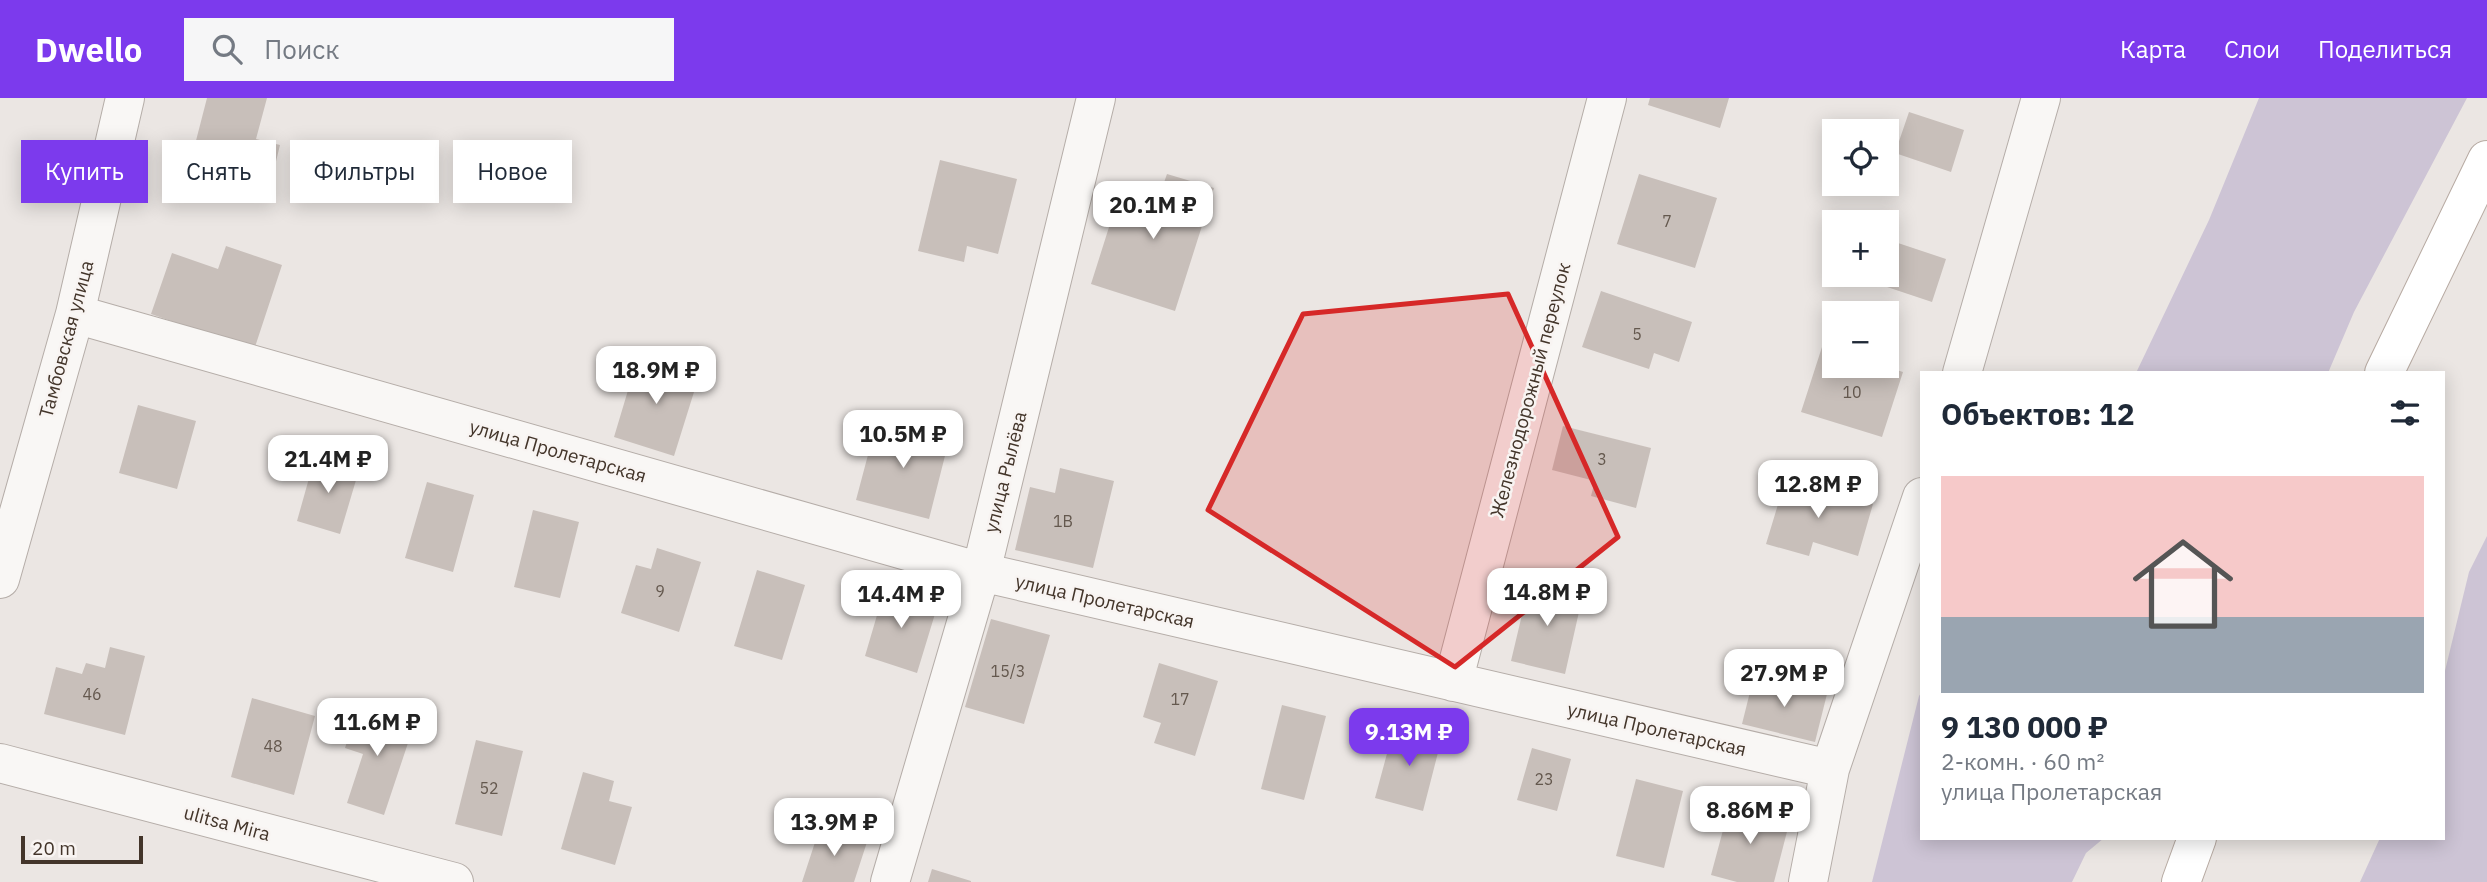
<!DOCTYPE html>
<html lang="ru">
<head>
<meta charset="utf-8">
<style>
	:root { --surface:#fff; --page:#f6f6f7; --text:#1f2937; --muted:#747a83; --accent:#7c3aed }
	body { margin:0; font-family:"IBM Plex Sans",sans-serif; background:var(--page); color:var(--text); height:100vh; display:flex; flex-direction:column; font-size:26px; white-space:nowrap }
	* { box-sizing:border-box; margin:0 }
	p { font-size:23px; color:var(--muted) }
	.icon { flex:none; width:38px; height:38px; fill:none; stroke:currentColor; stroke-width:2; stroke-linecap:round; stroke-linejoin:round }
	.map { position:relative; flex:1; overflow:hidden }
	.side { position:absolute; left:1920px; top:273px; width:525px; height:469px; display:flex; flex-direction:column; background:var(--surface); border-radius:0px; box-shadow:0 4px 18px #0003 }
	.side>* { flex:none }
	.guide { position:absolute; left:21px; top:42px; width:665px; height:63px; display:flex; gap:14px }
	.controls { position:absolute; left:1822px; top:21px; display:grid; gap:14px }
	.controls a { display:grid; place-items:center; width:77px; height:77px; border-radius:0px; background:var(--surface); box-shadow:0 4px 18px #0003; font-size:35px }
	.scale { position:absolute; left:21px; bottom:18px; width:122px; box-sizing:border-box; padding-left:7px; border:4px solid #43352a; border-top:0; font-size:19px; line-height:24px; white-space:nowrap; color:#43352a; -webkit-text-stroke:5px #f8f4f2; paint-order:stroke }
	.price { position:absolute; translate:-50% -60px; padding:0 16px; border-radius:14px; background:#fff; color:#222; font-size:23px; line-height:46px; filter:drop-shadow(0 2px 4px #0008) }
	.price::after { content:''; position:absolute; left:50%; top:42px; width:21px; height:16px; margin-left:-10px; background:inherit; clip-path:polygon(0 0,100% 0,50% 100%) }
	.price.selected { background:var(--accent); color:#fff }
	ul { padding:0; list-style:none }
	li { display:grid; align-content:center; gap:14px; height:371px; padding:0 21px }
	li span { display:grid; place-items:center; height:217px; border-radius:0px; color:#555 }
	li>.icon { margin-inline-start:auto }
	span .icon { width:126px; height:126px; fill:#fffc; stroke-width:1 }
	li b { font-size:30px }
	h2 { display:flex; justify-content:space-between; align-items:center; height:84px; padding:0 21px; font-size:30px }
	.chip { padding:0 24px; border-radius:0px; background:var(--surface); box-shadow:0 4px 18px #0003; font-size:24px; line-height:63px }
	.chip.selected { background:var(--accent); color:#fff }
	header { display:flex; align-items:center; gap:42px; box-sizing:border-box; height:98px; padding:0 35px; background:var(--accent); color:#fff }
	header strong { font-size:33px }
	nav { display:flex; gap:38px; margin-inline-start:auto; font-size:24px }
	.search { width:490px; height:63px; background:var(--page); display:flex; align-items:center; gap:18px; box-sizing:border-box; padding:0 24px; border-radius:0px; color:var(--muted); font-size:26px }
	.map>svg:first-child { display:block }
	.green { fill:#cdc4d5 }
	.building { fill:#c8bfba }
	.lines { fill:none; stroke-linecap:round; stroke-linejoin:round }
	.minor-casing { stroke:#b5ada8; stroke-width:40 }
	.primary-casing { stroke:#b7aaa2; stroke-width:40 }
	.minor { stroke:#f9f7f5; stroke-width:38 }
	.primary { stroke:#fff; stroke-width:38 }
	.marked { fill:#d62828; fill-opacity:0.2; stroke:#d62828; stroke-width:5; stroke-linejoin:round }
	.labels { text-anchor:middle; stroke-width:5; stroke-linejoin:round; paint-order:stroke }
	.number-label { font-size:16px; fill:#64584e }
	.street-label { font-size:19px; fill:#43352a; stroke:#f8f4f2 }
</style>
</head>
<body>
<header>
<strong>Dwello</strong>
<div class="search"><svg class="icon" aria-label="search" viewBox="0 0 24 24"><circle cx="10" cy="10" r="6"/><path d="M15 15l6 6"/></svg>Поиск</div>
<nav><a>Карта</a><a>Слои</a><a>Поделиться</a></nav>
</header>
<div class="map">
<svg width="2487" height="784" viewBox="0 0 2487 784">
	<rect width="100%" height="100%" fill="#ebe6e3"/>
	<path class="green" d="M2259 0H2467L2354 214 2328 275H2136L2209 122Z
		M2487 438V784H2360L2380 740H2443V581L2469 474Z
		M1921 595 1922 740H2104L2086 755 2072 784H1872L1919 598Z"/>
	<path class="building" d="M207 0H267L256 41 280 47 271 84 191 62Z
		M1650 0H1729L1720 30 1648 7Z
		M1909 14 1964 32 1951 74 1895 55Z
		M940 62 1017 81 998 156 967 148 964 164 918 153Z
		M1167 76 1214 90 1175 213 1091 186 1123 85 1160 96Z
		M1639 76 1717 100 1695 170 1617 146Z
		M1886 141 1946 161 1932 204 1857 179 1858 177H1886Z
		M226 148 282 167 254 252 151 216 172 155 218 171Z
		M1601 193 1692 224 1679 264 1654 255 1649 271 1582 249Z
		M1822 249 1834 252V268H1884L1903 274 1882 339 1801 314Z
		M638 259 699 278 674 358 614 339Z
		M138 307 196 323 177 391 119 375Z
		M877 323 949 342 929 421 856 402Z
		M1563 328 1651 350 1636 410 1591 398 1595 383 1552 372Z
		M315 359 359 372 340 436 297 423Z
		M1060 370 1114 383 1093 470 1015 452 1030 389 1055 395Z
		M1786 380 1873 406 1858 458 1813 444 1809 458 1766 446Z
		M427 384 474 397 453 474 405 460Z
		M533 412 579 424 560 500 514 489Z
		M657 450 701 464 679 534 621 515 636 467 651 471Z
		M757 472 805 487 782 562 734 548Z
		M1530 483 1583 496 1565 576 1511 563Z
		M885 490 938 506 917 575 865 558Z
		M991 521 1050 537 1024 626 965 609Z
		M110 549 145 558 125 637 44 616 56 569 82 576 86 565 105 570Z
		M1159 565 1218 583 1195 658 1154 645 1161 625 1143 619Z
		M1754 578 1827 596 1815 644 1742 626Z
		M252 600 315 618 294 697 231 679Z
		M1282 607 1326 618 1304 702 1261 691Z
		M358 609 414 627 384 717 347 705 363 656 345 650Z
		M1395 626 1442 639 1423 713 1375 700Z
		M476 642 523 653 502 738 455 726Z
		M1532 650 1571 661 1557 713 1517 702Z
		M583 674 614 683 609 703 632 709 615 767 561 751Z
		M1636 681 1683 693 1664 770 1616 758Z
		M1730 706 1790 722 1774 784H1737L1711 777Z
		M820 729 867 744 854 784H802Z
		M932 771 971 783V784H928Z"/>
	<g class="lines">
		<defs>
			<path id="minor" d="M75 216 981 474 1830 671 1808 784
				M1962 275 2041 0
				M0 481 75 216 125 0
				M1453 584 1607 0
				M0 665 454 784
				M1830 671 1922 399
				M890 784 981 474 1096 0"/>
			<path id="primary" d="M2384 275 2487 62
				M2181 784 2197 740"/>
		</defs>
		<use href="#minor" class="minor-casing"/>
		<use href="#primary" class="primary-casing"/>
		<use href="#minor" class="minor"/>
		<use href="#primary" class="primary"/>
	</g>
	<path class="marked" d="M1508 196 1618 439 1455 569 1208 412 1303 216Z"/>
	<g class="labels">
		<g class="number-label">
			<text x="1667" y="129">7</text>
			<text x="1637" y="242">5</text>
			<text x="1852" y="300">10</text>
			<text x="1602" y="367">3</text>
			<text x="1063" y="429">1В</text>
			<text x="660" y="499">9</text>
			<text x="1008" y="579">15/3</text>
			<text x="92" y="602">46</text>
			<text x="1180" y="607">17</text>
			<text x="273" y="654">48</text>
			<text x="1544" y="687">23</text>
			<text x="489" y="696">52</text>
		</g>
		<g class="street-label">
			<text transform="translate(66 241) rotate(-75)" y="7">Тамбовская улица</text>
			<text transform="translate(1530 292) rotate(-75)" y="7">Железнодорожный переулок</text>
			<text transform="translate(558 353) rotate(16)" y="7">улица Пролетарская</text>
			<text transform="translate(1005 374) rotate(-76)" y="7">улица Рылёва</text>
			<text transform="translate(1105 503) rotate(13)" y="7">улица Пролетарская</text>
			<text transform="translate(1657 631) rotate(13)" y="7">улица Пролетарская</text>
			<text transform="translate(227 725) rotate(15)" y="7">ulitsa Mira</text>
		</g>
	</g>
</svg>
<div class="controls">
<a><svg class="icon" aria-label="locate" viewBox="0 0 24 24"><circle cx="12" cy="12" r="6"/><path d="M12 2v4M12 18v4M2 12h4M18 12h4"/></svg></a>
<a>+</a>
<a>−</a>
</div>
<div class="scale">20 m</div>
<b class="price" style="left:1153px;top:143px">20.1M ₽</b>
<b class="price" style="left:656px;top:308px">18.9M ₽</b>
<b class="price" style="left:903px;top:372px">10.5M ₽</b>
<b class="price" style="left:328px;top:397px">21.4M ₽</b>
<b class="price" style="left:1818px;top:422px">12.8M ₽</b>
<b class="price" style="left:1547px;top:530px">14.8M ₽</b>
<b class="price" style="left:901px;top:532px">14.4M ₽</b>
<b class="price" style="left:1784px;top:611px">27.9M ₽</b>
<b class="price" style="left:377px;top:660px">11.6M ₽</b>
<b class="price selected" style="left:1409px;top:670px">9.13M ₽</b>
<b class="price" style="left:1750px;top:748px">8.86M ₽</b>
<b class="price" style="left:834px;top:760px">13.9M ₽</b>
<div class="guide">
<a class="chip selected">Купить</a>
<a class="chip">Снять</a>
<a class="chip">Фильтры</a>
<a class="chip">Новое</a>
</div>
<section class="side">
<h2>Объектов: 12<svg class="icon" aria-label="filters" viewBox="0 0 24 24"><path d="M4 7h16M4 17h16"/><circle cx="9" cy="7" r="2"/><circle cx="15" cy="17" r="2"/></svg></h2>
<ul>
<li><span style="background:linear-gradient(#f6c9c9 65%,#9aa5b1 0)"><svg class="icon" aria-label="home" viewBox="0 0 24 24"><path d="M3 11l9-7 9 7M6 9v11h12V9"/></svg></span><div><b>9 130 000 ₽</b><p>2-комн. · 60 m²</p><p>улица Пролетарская</p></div></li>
</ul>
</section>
</div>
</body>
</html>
